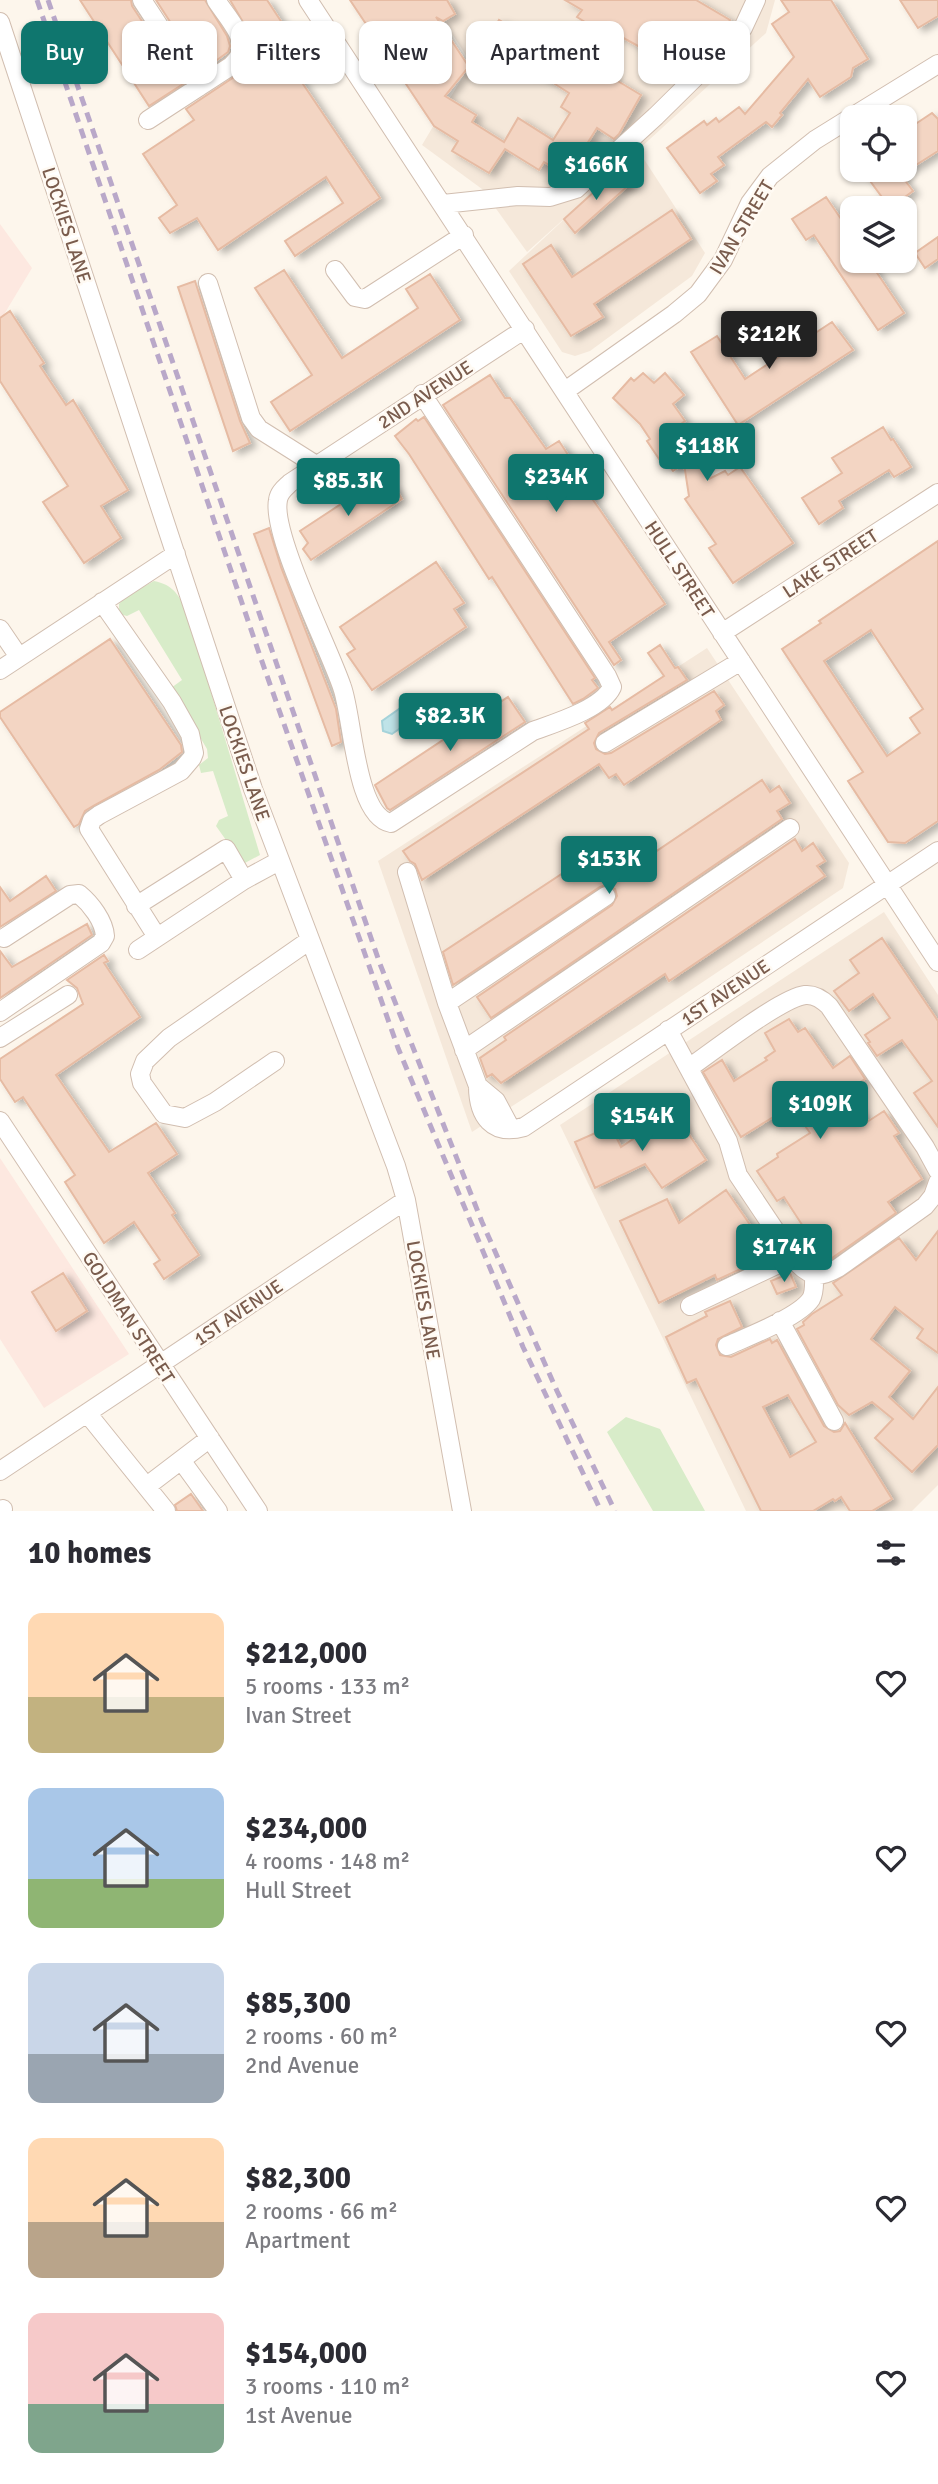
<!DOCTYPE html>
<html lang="en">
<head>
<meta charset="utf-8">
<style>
	:root { --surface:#fff; --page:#f7f7f7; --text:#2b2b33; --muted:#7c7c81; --accent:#0f766e }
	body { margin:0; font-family:Signika,sans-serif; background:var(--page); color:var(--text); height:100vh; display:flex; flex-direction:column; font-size:26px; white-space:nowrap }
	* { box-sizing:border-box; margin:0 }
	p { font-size:23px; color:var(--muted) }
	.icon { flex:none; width:38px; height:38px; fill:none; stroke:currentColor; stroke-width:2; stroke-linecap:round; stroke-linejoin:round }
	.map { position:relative; height:1511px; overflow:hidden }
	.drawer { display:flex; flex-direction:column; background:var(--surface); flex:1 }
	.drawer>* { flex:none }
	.banner { position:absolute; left:21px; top:21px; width:896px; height:63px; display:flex; gap:14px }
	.buttons { position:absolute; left:840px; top:105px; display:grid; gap:14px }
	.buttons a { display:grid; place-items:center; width:77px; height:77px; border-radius:14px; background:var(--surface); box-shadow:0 2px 5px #0004; font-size:35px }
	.price { position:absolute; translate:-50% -60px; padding:0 16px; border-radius:7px; background:var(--accent); color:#fff; font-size:23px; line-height:46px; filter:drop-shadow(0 2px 4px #0008) }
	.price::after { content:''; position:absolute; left:50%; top:42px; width:21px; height:16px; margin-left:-10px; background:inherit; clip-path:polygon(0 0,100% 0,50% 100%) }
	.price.on { background:#222; color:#fff }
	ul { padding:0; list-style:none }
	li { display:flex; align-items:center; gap:21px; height:175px; padding:0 28px }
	li span { display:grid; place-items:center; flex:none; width:196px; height:140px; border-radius:14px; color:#555 }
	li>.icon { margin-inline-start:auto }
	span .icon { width:84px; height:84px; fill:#fffc; stroke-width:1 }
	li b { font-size:30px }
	h2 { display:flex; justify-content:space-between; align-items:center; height:84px; padding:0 28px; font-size:30px }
	.chip { padding:0 24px; border-radius:14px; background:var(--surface); box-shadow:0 2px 5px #0004; font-size:24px; line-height:63px }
	.chip.on { background:var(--accent); color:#fff }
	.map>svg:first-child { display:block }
	.residential { fill:#f5e8da }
	.commercial { fill:#fde8e0 }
	.green { fill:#d8ecc9 }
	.water { fill:#bfe3e8; stroke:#a5d3da; stroke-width:2 }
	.building { fill:#f3d5c3; stroke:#e6bba3; stroke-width:2; fill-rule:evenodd; filter:url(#shadow) }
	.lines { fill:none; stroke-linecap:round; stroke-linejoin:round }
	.minor-casing { stroke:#d1beb0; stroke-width:20 }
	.minor { stroke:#fff; stroke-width:18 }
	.rail { stroke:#b9a8c9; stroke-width:5; stroke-dasharray:10 7; stroke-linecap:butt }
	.labels { text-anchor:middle; stroke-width:5; stroke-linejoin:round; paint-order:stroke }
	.street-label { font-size:19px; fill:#7a5c4d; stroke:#fffaf3 }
</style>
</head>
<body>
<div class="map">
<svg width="938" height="1511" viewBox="0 0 938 1511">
	<defs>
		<filter id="shadow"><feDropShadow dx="6" dy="3.5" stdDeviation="3.5" flood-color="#0004"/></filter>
	</defs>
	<rect width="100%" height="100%" fill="#fdf6ec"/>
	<path class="residential" d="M430 0H775L766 33 638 150 705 253 692 276 590 351 575 356 562 352 509 271 575 209 527 252 482 189 422 145 471 63Z
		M707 648 849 863 843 888 637 1026 472 1132 378 861Z
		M884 912 938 995V1485L912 1511H746L560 1125Z"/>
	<path class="commercial" d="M0 224 32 268 0 321Z
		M0 1158 129 1354 44 1408 0 1339Z"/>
	<path class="green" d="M154 581C173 585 177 593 186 609L260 855 243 864 216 826 219 820 228 816 213 771 201 773 199 765 208 758 207 749 171 688 182 680 139 610 127 616 119 614V604L125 597Z
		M626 1417 660 1429 705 1511H653L607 1432Z"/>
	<path class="water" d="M406 704 416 717 392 734 383 731 382 721Z"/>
	<path class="building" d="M80 0H131L132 6 183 84 149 106Z
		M156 0H205L227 36 230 46 228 52 202 71Z
		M230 0H267L294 41 280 50 380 198 295 256 285 241 343 203 326 177 218 250 197 218 170 233 159 218 177 205 143 154 194 120 186 109 237 75 251 57 253 45 250 34Z
		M350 0H447L455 14 443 21 436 17 467 64V69L445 96 476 115 472 122 504 142 518 118 553 140 570 113 561 107 569 93 533 70 531 73 484 46 499 20 524 35 525 32 548 46 549 43 584 65 586 62 641 95 619 134 614 139 597 128 567 176 544 162 539 170 505 149 489 173 452 151 458 141 434 126Z
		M565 0H696L730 20 722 33 706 23 678 68 618 35 616 36 604 30 601 32 577 17 582 10Z
		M781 0H831L868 59 853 68 851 77 820 97 808 79 780 113 782 115 772 127 766 122 718 157 724 165 711 174 717 181 700 193 667 148 704 121 707 125 716 118 719 122 739 107 745 114 794 57 772 24 789 12Z
		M900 0H938V16L918 28Z
		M932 113 938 119V151L905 172V131Z
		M862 170H897L913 191 890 208Z
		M617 171 629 185 575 233 564 219Z
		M826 197 852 235V261H869L904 313 878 330 814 235 806 240 792 219Z
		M672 210 691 239 594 304 603 317 571 336 523 264 551 245 572 277Z
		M938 237V259L925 268 915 253Z
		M284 270 342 358 418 308 406 289 430 274 460 320 290 431 271 402 312 375 255 288Z
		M195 281 240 421 250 443 233 451 178 287Z
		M10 311 44 363 40 366 66 405 73 400 128 490 101 506 121 538 84 563 43 502 68 486 0 381V318Z
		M832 322 853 350 738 425 691 352 717 336 745 379Z
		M643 373 654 383 665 373 684 395 673 404 685 421 674 429 709 479 725 471 728 475 740 467 793 543 733 583 709 548 716 544 685 499 689 496 684 464 673 471 662 456 659 459 647 441 650 439 640 424 613 398 631 378 634 381Z
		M490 375 505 398H510L546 449 559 441 576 467 573 471 665 604 609 642 621 660 614 665 443 405Z
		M424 417 595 678 592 680 598 688 583 699 573 704 492 577 489 579 409 454 395 436 416 419 418 421Z
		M883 427 891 440 893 439 911 467 894 477 889 470 839 501 843 508 819 524 802 498 842 473 832 458Z
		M376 481 384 493 394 486 402 499 311 560 303 549 308 543 300 531Z
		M269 528 281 567 336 709 341 742 332 746 254 534Z
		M938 541V821L905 843 888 842 848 781 863 772 782 649 821 623 819 621ZM871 630 923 709 910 718 920 733 887 756 824 661Z
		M436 562 464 603 454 609 466 627 372 690 347 654 355 649 340 627Z
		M110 639 181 745 182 752 159 770 93 806 85 811 79 824 74 827 0 717V712Z
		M660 645 675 668 678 667 687 680 599 733 594 743 596 749 605 754 611 753 714 691 724 705 716 711 721 720 624 785 616 774 609 778 599 764 422 880 415 864 410 861 403 851 589 729 585 723 610 707 612 710 664 676 648 653Z
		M508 697 525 722 390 810 387 808 375 785Z
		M762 780 770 792 779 786 790 803 777 811 782 819 491 1018 477 997 612 905 617 896 615 889 606 885 600 887 453 985 443 952 595 852 601 861 609 856 621 875Z
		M795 839 802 851 813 843 825 861 817 866 825 876 669 981 665 974 501 1083 492 1074 487 1077 480 1058 506 1040 504 1037Z
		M46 876 56 891 0 927V887L10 901Z
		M87 924 92 935 0 998V951L12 967Z
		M882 938 938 1021V1127L914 1093 932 1081 902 1040 877 1056 868 1043 870 1042 865 1035 890 1018 873 994 849 1011 834 991 859 973 850 960Z
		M104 955 108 961 104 963 140 1017 56 1075 109 1152 156 1123 177 1154 148 1173 175 1213 172 1215 199 1255 164 1279 154 1264 160 1260 134 1222 104 1243 65 1182 75 1175 23 1097 15 1102 0 1079V1059L83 1004 77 988 67 980Z
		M789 1019 798 1032 805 1028 833 1068 850 1056 865 1079 846 1091 867 1122 884 1111 899 1133 894 1136 922 1179 888 1202 896 1213 832 1258 820 1263 815 1260 820 1256 808 1238 810 1237 784 1197 777 1201 757 1171 778 1157 777 1154 810 1133 791 1106 741 1137 703 1072 722 1060 734 1081 767 1060 765 1058 775 1051 765 1033Z
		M674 1112 706 1160 662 1188 645 1164 595 1188 575 1142 611 1126 621 1147Z
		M726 1190 771 1255 717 1280 715 1275 659 1303 620 1221 667 1199 679 1223Z
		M938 1231V1353L917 1338 923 1329 895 1307 871 1339 910 1371 889 1397 913 1419 938 1387V1445L912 1472 875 1438 893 1419 872 1402 849 1415 838 1405 797 1329 804 1325 803 1322 812 1314 842 1295 833 1283 899 1238 916 1260Z
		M63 1273 87 1311 56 1331 32 1292Z
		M790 1273 796 1287 777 1294 771 1281Z
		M730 1301 742 1327 718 1339 716 1345 720 1355 731 1357 770 1339 772 1343 777 1340 824 1426 834 1432 840 1431 845 1423 892 1499 872 1511H850L841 1497 835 1501 833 1499 813 1511H761L696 1379 687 1383 666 1337 707 1316 705 1312ZM788 1395 816 1442 790 1457 763 1407Z
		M191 1494 203 1511H177L175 1505Z"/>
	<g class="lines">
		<defs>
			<path id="minor" d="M142 0 199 87
				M308 0 938 962
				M0 22 253 789 396 1166 406 1200 462 1511
				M852 117 938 64
				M148 120 231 66C235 62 240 57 241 51 245 35 224 13 216 0
				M443 204 518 196 550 197 576 189 656 116 730 43 743 28 756 0
				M335 270 355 297 365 299 464 235
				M208 283 251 418 259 429 316 465
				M565 391 674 314 698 294 723 260 750 203 770 176 815 140 852 117
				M422 394 607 676 612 687C602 709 555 723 533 731L391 823C355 817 353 716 342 687 329 648 271 534 278 500 279 492 285 488 290 483L525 329
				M102 602 172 702 190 734 194 753 192 758 181 771 99 815 92 820 89 829 157 937
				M0 629 19 657
				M722 633 938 493
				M0 670 176 554
				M605 743 741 661
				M407 872 447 1003 478 1086C478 1116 492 1136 524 1127L938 851
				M136 906 226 849 244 880 279 861
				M138 950 244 880
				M447 1003 606 896
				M0 1012 101 943 105 936C104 921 91 904 79 894L70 895 4 938
				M668 1030 728 1141 738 1175 797 1263C812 1278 820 1278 838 1268L925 1206 933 1196 938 1182
				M0 1038 68 995
				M464 1050 790 828
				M275 1061 215 1102 185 1118 164 1114 142 1083 140 1074 145 1061 169 1038 310 940
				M689 1068C712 1052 781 998 805 995 815 994 822 999 829 1006L925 1147 938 1171
				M478 1086 496 1101 511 1129
				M0 1121 258 1511
				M690 1306 793 1257
				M780 1321 834 1421
				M727 1346C747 1337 799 1317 811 1299 815 1292 814 1283 814 1276
				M87 1413 166 1511
				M181 1460 218 1511
				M0 1471 406 1200
				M147 1486 210 1438
				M0 1511 3 1509"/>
		</defs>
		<use href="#minor" class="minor-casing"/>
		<use href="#minor" class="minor"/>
		<path class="rail" d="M37 0 259 653 398 1048 523 1347 601 1511
			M48 0 380 964 482 1222 557 1391 615 1511"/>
	</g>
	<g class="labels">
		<g class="street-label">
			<text transform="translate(67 225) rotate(72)" y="7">LOCKIES LANE</text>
			<text transform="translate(741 227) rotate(-59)" y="7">IVAN STREET</text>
			<text transform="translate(425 394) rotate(-33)" y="7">2ND AVENUE</text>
			<text transform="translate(830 563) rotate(-33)" y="7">LAKE STREET</text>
			<text transform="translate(680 569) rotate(57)" y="7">HULL STREET</text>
			<text transform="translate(245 763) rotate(71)" y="7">LOCKIES LANE</text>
			<text transform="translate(725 992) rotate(-34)" y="7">1ST AVENUE</text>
			<text transform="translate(424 1300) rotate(80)" y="7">LOCKIES LANE</text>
			<text transform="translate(238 1312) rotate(-34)" y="7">1ST AVENUE</text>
			<text transform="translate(129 1317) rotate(57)" y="7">GOLDMAN STREET</text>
		</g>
	</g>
</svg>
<div class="buttons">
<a><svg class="icon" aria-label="locate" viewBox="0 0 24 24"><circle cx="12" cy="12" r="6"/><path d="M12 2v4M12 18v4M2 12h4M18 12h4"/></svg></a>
<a><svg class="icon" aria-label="layers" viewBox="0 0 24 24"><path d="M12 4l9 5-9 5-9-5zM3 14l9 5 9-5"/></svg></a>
</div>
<b class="price" style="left:596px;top:202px">$166K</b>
<b class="price on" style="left:769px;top:371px">$212K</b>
<b class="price" style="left:707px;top:483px">$118K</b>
<b class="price" style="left:556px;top:514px">$234K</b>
<b class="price" style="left:348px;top:518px">$85.3K</b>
<b class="price" style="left:450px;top:753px">$82.3K</b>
<b class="price" style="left:609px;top:896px">$153K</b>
<b class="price" style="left:820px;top:1141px">$109K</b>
<b class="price" style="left:642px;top:1153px">$154K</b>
<b class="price" style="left:784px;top:1284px">$174K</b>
<div class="banner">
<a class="chip on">Buy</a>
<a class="chip">Rent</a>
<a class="chip">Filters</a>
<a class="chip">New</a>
<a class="chip">Apartment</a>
<a class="chip">House</a>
</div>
</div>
<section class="drawer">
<h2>10 homes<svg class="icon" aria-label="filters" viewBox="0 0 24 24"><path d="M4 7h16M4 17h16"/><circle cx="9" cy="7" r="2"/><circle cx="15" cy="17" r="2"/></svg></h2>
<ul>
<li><span style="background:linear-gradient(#ffd9b3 60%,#c2b280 0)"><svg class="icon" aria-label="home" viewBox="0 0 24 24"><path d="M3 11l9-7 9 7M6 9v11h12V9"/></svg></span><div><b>$212,000</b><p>5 rooms · 133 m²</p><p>Ivan Street</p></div><svg class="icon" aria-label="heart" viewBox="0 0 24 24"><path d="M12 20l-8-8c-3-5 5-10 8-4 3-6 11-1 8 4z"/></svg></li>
<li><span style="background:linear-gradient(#a9c7e8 65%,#8fb573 0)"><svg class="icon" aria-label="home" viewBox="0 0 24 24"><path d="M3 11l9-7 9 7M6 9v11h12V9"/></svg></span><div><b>$234,000</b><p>4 rooms · 148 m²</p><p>Hull Street</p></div><svg class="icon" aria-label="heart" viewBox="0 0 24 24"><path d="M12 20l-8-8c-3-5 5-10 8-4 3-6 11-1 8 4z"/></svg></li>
<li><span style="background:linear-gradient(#c9d6e8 65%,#9aa5b1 0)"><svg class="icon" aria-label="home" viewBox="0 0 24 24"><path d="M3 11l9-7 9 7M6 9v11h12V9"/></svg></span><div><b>$85,300</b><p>2 rooms · 60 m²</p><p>2nd Avenue</p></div><svg class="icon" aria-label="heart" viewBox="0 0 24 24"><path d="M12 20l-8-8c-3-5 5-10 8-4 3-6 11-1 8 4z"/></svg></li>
<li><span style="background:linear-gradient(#ffd9b3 60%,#b9a48a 0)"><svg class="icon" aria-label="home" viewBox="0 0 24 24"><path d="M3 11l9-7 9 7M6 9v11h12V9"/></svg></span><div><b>$82,300</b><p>2 rooms · 66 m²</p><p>Apartment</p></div><svg class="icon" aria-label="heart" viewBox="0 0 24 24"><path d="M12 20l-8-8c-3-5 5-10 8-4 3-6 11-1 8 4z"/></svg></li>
<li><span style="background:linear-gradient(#f6c9c9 65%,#7fa58c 0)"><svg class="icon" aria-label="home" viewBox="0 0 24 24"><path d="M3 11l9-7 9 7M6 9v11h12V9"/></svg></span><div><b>$154,000</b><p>3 rooms · 110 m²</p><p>1st Avenue</p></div><svg class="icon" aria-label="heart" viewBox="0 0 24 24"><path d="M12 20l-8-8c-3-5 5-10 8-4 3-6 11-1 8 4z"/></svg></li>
</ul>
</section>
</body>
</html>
